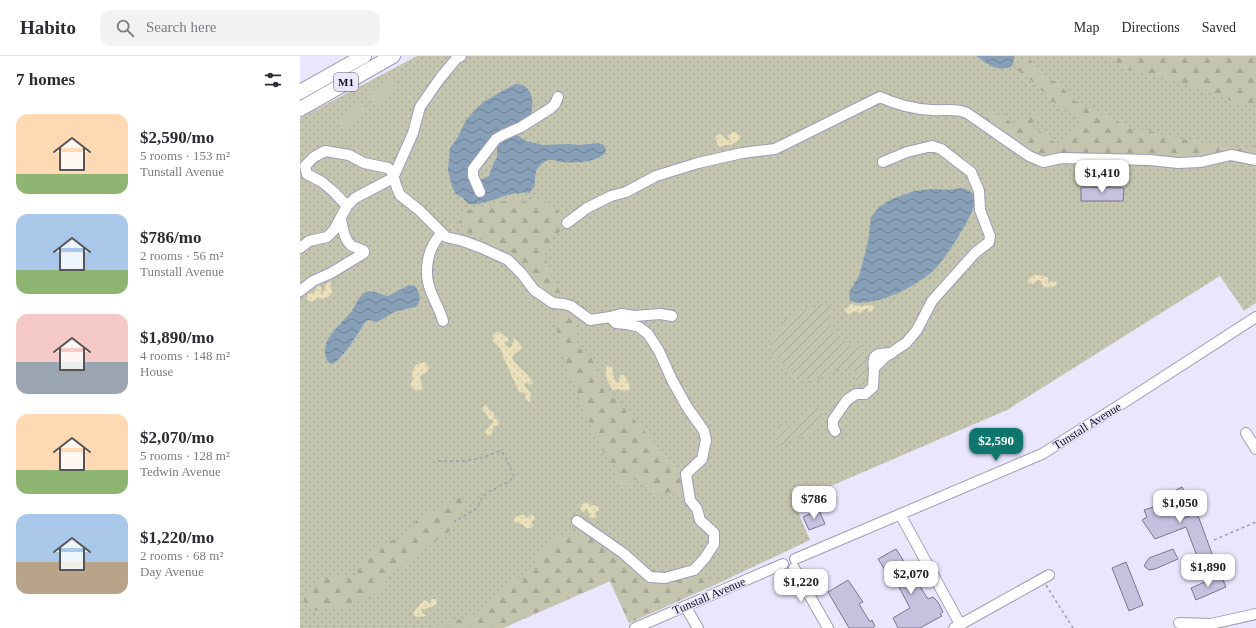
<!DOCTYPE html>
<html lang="en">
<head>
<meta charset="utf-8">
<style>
	:root { --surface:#fff; --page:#f2f2f3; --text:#2b2b33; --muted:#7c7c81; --line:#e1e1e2; --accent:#0f766e }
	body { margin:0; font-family:"Times New Roman",serif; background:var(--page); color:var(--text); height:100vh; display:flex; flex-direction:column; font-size:15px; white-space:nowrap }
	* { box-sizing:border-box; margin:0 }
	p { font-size:13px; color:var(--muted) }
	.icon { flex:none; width:22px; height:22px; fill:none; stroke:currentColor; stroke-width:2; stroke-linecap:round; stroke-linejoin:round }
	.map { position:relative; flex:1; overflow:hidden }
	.sheet { display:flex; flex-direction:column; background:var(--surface); width:300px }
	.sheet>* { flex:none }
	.price { position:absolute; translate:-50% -34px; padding:0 9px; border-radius:8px; background:#fff; color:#222; font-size:13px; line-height:26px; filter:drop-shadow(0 1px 2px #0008) }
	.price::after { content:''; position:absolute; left:50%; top:24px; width:12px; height:9px; margin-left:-6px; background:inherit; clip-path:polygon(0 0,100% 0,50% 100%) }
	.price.selected { background:var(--accent); color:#fff }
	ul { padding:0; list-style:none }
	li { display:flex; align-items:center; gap:12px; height:100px; padding:0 16px }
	li span { display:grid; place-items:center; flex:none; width:112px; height:80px; border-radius:12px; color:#555 }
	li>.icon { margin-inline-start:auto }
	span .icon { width:48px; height:48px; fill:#fffc; stroke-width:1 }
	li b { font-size:17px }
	h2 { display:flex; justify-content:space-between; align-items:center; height:48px; padding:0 16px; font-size:17px }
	header { display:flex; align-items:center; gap:24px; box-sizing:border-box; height:56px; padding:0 20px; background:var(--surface); border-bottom:1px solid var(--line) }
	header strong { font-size:19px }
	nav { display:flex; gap:22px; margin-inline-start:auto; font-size:14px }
	.search { width:280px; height:36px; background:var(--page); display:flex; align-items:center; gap:10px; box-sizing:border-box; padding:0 14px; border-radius:12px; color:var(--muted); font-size:15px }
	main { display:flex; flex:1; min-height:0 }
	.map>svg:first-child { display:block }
	.grass { fill:url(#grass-dots) }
	.forest { fill:url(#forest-firs) }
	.sand { fill:url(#sand-dots) }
	.garden { fill:url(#garden-furrows) }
	.pitch { fill:#c3c5af }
	.water { fill:url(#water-waves) }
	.building { fill:#c7c1e0; stroke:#7b768f }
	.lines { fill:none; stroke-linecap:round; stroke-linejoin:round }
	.minor-casing { stroke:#9e9bb6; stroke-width:12 }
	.highway-casing { stroke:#9e9bb6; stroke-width:16 }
	.path { stroke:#9f9db0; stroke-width:1.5; stroke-dasharray:3 3; stroke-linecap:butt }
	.minor { stroke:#fff; stroke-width:10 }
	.highway { stroke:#fff; stroke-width:14 }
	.labels { text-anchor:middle; stroke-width:3; stroke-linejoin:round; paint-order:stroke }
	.shield { fill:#e9e6fe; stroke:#545260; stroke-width:1 }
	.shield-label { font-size:11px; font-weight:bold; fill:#14131d }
	.street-label { font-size:12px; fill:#14131d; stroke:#e9e6fe }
</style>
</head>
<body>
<header>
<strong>Habito</strong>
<div class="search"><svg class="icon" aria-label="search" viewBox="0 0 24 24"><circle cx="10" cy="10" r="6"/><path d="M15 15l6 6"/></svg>Search here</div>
<nav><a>Map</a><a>Directions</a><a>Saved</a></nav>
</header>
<main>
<section class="sheet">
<h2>7 homes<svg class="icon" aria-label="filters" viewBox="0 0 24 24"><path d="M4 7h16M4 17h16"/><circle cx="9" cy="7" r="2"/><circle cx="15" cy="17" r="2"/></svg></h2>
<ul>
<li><span style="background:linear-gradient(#ffd9b3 75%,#8fb573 0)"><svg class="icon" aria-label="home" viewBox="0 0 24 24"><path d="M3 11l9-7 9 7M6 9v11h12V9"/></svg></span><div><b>$2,590/mo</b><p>5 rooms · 153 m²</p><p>Tunstall Avenue</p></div></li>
<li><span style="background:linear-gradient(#a9c7e8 70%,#8fb573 0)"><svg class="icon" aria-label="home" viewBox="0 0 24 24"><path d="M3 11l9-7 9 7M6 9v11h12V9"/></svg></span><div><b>$786/mo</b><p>2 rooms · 56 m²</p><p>Tunstall Avenue</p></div></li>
<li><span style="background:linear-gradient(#f6c9c9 60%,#9aa5b1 0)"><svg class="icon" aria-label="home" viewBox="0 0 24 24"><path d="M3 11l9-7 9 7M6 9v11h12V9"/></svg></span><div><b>$1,890/mo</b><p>4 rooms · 148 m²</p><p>House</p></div></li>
<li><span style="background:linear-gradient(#ffd9b3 70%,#8fb573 0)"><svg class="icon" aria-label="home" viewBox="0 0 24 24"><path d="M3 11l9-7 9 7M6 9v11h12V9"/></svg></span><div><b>$2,070/mo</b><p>5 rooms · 128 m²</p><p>Tedwin Avenue</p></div></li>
<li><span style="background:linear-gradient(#a9c7e8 60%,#b9a48a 0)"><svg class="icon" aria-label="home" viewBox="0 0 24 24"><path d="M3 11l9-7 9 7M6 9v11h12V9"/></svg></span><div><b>$1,220/mo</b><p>2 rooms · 68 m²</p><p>Day Avenue</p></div></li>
</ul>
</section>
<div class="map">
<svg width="956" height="572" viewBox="0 0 956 572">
	<defs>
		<pattern id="grass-dots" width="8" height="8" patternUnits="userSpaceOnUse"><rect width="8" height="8" fill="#c3c5af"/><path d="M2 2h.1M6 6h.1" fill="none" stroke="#a7a896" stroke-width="1.8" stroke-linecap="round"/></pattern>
		<pattern id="forest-firs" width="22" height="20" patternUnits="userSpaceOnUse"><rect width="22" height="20" fill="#c3c5af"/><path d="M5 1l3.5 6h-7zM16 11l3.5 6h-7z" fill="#a7a896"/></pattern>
		<pattern id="sand-dots" width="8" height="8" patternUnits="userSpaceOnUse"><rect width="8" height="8" fill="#eae0bb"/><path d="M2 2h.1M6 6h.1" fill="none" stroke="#c8bfa0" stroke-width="1.8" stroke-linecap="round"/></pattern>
		<pattern id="garden-furrows" width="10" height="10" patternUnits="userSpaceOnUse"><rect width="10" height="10" fill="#c3c5af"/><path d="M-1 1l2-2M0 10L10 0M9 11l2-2" fill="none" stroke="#a7a896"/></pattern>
		<pattern id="water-waves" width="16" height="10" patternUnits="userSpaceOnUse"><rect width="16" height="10" fill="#87a0b7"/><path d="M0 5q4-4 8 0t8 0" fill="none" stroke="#6d8194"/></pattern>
	</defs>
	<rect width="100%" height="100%" fill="#e9e6fe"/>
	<path class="grass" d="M117 0H956V247L944 255 920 220 707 354 494 446 510 484 421 526 329 567 310 525 203 572H0V62Z"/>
	<path class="forest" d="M806 0H956V50L941 48 933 46 919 39 885 27 829 14Z
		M723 1C732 2 734 10 739 16 746 23 756 25 763 32 767 36 768 40 773 44L833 74H843L859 77 874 82 956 94V101L894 104 813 98 735 100 686 66 690 55 704 62 714 68C726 66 726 61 735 55L738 58 731 69 758 89H762C771 82 775 76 779 66 773 56 759 49 749 44L747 38 739 33 736 28 720 17 718 11Z
		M221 139 226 149 234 144 251 147 259 156 263 164 262 173 251 184 243 199 247 213 261 237 259 243H245L229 218 208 196 166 176 159 166 167 154C186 153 203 146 221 139Z
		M266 256 275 262C276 265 277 268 277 271 278 281 273 283 280 293H284L287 295 292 302 295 313 304 329 373 408C380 419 383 428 383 440L368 436 360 438H354L333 422 329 428 324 431 321 429 317 424V417L319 414 317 410C315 408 312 407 310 405 299 392 293 373 286 358 277 335 255 292 257 267 258 262 261 258 266 256Z
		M158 441 164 444 166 451 151 474 92 517 84 530 77 537 46 551 12 555C2 546 1 541 11 532 14 529 19 525 24 523 33 520 45 521 55 520 70 496 78 486 106 481L117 463 133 456Z
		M271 477 289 480 314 495 343 519 357 527H369L391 519 421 526 329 567 310 525 203 572H135L147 566 170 561 178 556 212 526 229 516 245 491 255 483Z"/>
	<path class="sand" d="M434 76 439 79 440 81 438 85 435 86 431 89H423L420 91 417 89V84L415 82 417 79 421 78 428 85 431 83 428 81 429 78Z
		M735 219 748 221V227L754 225 757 226 756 229C754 232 745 232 742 230L741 225 738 224 733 228 728 227V223Z
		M29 226 31 227V232L32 236C30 242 23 244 17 242L13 246 7 244V242L8 238 14 237 18 230 21 231V237H22L25 234 26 228Z
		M550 248 559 250 571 249 574 251V253L569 257 568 253 567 252 560 257 555 255 548 258 544 254 549 251Z
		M197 276H199L208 282V286L204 287 209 292 212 290 214 282 220 288 222 293 214 298 212 302C217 312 228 316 233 327L230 329 226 326 224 329 231 337 230 339 231 343 230 346 226 344 225 337 219 336 204 303 201 293 193 285V279Z
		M124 306 129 311 126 317C125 317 122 319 121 319 119 322 121 328 123 331V333L116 335 110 329 113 323 112 317 114 312 116 309Z
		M307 310 313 311 312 319 314 320 316 326H319L320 319H324L330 329 329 334 325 335 319 333 313 334C308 327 303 318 307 310Z
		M186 349 190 355 193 356 195 362 199 365V368L193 372 192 377 190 380 186 379 185 375 194 366 193 364 189 363 186 357 183 355V351Z
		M286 446 290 449 299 450V454L296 456 295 458 297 461 294 463 290 461 287 452 284 456 281 454V449Z
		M221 459H225V463L231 459 234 460 235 463 231 466 233 469 231 472H226L222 468 214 466V462Z
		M132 543H135L137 545 136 549 122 554V557L126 559 125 560 118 561 113 559 114 555 124 544 127 545 129 547Z"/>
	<path class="garden" d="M519 248H528L532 252 530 265 533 275 550 289 559 290 562 291 564 300 570 310 569 326C566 329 562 331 557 331L555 326 557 318 553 314 540 311C525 324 502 330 487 313 481 307 479 301 471 298L470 281 480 272 482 265 491 261 494 257 499 254 512 253Z
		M517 352 521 353C523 357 523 360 521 365 514 383 504 378 490 384 486 386 484 390 479 389 475 383 476 375 479 369L481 367C500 373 496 374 506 357Z"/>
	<path class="pitch" d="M88 23 96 32 75 49 67 40Z
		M59 48 67 57 46 74 38 64Z"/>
	<path class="water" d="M676 0H714V4L712 10C699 17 687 8 676 0Z
		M215 28 223 29C234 36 234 49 230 60L186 89 168 111C166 117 172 131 175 137L183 133 180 124 189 120 193 108 197 101V88L214 77 226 85 243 89 269 88 279 89 298 87 304 89 306 94 305 97C296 107 274 107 261 106 256 105 253 103 249 104 244 105 240 109 237 113 234 119 236 125 234 131L229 137C207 134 189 150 168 148L163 142 156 138 152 131 148 114 150 92 158 81 166 64 177 52 185 45Z
		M661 132C668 133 675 137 675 145 674 159 645 203 635 213 622 226 592 242 574 245 566 246 558 249 550 244L549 236 559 220 568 186 571 161 579 151 592 143 614 135 635 133 647 134Z
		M109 229 115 230C120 237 122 244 116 251L96 255 77 266 69 264 66 265C57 278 46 299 33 308L28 306C16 286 41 269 51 256 55 250 60 238 66 236 73 233 81 239 88 240Z"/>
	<path class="building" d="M781 131 824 132 823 145H781Z
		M882 431 887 440 893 439 896 445 879 464 897 457 914 503 900 508 886 471 855 483 842 464 847 461 844 454 853 451 855 457 873 449 871 442 877 440 874 435Z
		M519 454 525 468 509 474 503 461Z
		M596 493 628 543 633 541 638 546 643 556 640 558 642 560 620 572H598L593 562 610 552 589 512 585 514 578 503Z
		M873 493 878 503 855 513 849 514 844 510 849 502Z
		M826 506 843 549 829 555 812 512Z
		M921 519 926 531 896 544 891 532Z
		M548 524 563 546 559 548 570 566 572 564 575 570 573 572H549L528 536Z"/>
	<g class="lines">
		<defs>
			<path id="minor" d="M180 136 173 120V113L196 83 203 79 221 71 251 52 255 48 258 41
				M47 150 34 136 22 126 7 118 5 110 14 101 25 95 49 99 64 107 88 112 92 116 97 132 100 139 119 154 146 181 163 185 182 192 208 204 222 218 234 234 253 247 264 248 271 250 290 264 310 261 321 258 335 260 360 258 372 260
				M267 167 287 152 311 140 326 136 356 120 398 107 442 97 475 93 580 41C597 49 613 53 632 54 644 55 656 52 667 57L729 100 743 106 761 102 850 104 878 107 901 106 931 99 956 104
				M142 177C127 192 123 216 131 236 135 246 140 254 143 265
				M0 192 9 185 27 181 34 174 47 150 55 142 93 122 113 77 120 51 141 21 156 3 161 0
				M0 235 13 225 31 217 64 197V195C60 192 56 192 52 190 44 184 43 173 41 163
				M574 312C571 296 579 298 592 297
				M535 375 533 371V364L547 344 556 338H565L573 331 574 312 585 301 606 287 617 274 632 245 675 197 689 186 690 180 680 154 679 135 671 116 663 110 641 93 632 90 607 96 583 106
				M946 377 956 393
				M600 458 660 568
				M277 465 323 497 350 521 365 522 394 514 405 502 414 488V477L400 464 397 453 390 444 386 418 402 403 406 384 404 375 387 351 372 324 359 295 348 278 339 271 326 268 316 267 310 261
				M495 503 742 398 834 340 956 261
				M494 512 528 572
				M385 550 398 572
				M879 567 911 568 956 558
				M335 572 483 508
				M654 572 749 519"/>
			<path id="highway" d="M0 36 64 0
				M0 53 93 0"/>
		</defs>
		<use href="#minor" class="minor-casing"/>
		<use href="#highway" class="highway-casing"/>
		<path class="path" d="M138 405C153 405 166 406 180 402 187 401 194 396 201 395L206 402 214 420 210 425 190 435 183 440 177 452 154 466
			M914 484 956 466
			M746 529 773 572"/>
		<use href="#minor" class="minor"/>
		<use href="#highway" class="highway"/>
	</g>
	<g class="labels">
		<rect class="shield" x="34" y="17" width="24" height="18" rx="3"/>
		<g class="shield-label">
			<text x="46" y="30">M1</text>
		</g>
		<g class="street-label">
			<text transform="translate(787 370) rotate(-32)" y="4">Tunstall Avenue</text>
			<text transform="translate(409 540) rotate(-23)" y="4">Tunstall Avenue</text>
		</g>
	</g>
</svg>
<b class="price" style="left:802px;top:138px">$1,410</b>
<b class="price selected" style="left:696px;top:406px">$2,590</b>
<b class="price" style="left:514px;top:464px">$786</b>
<b class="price" style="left:880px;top:468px">$1,050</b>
<b class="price" style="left:908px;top:532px">$1,890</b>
<b class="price" style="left:611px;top:539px">$2,070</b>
<b class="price" style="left:501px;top:547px">$1,220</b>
</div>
</main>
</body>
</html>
